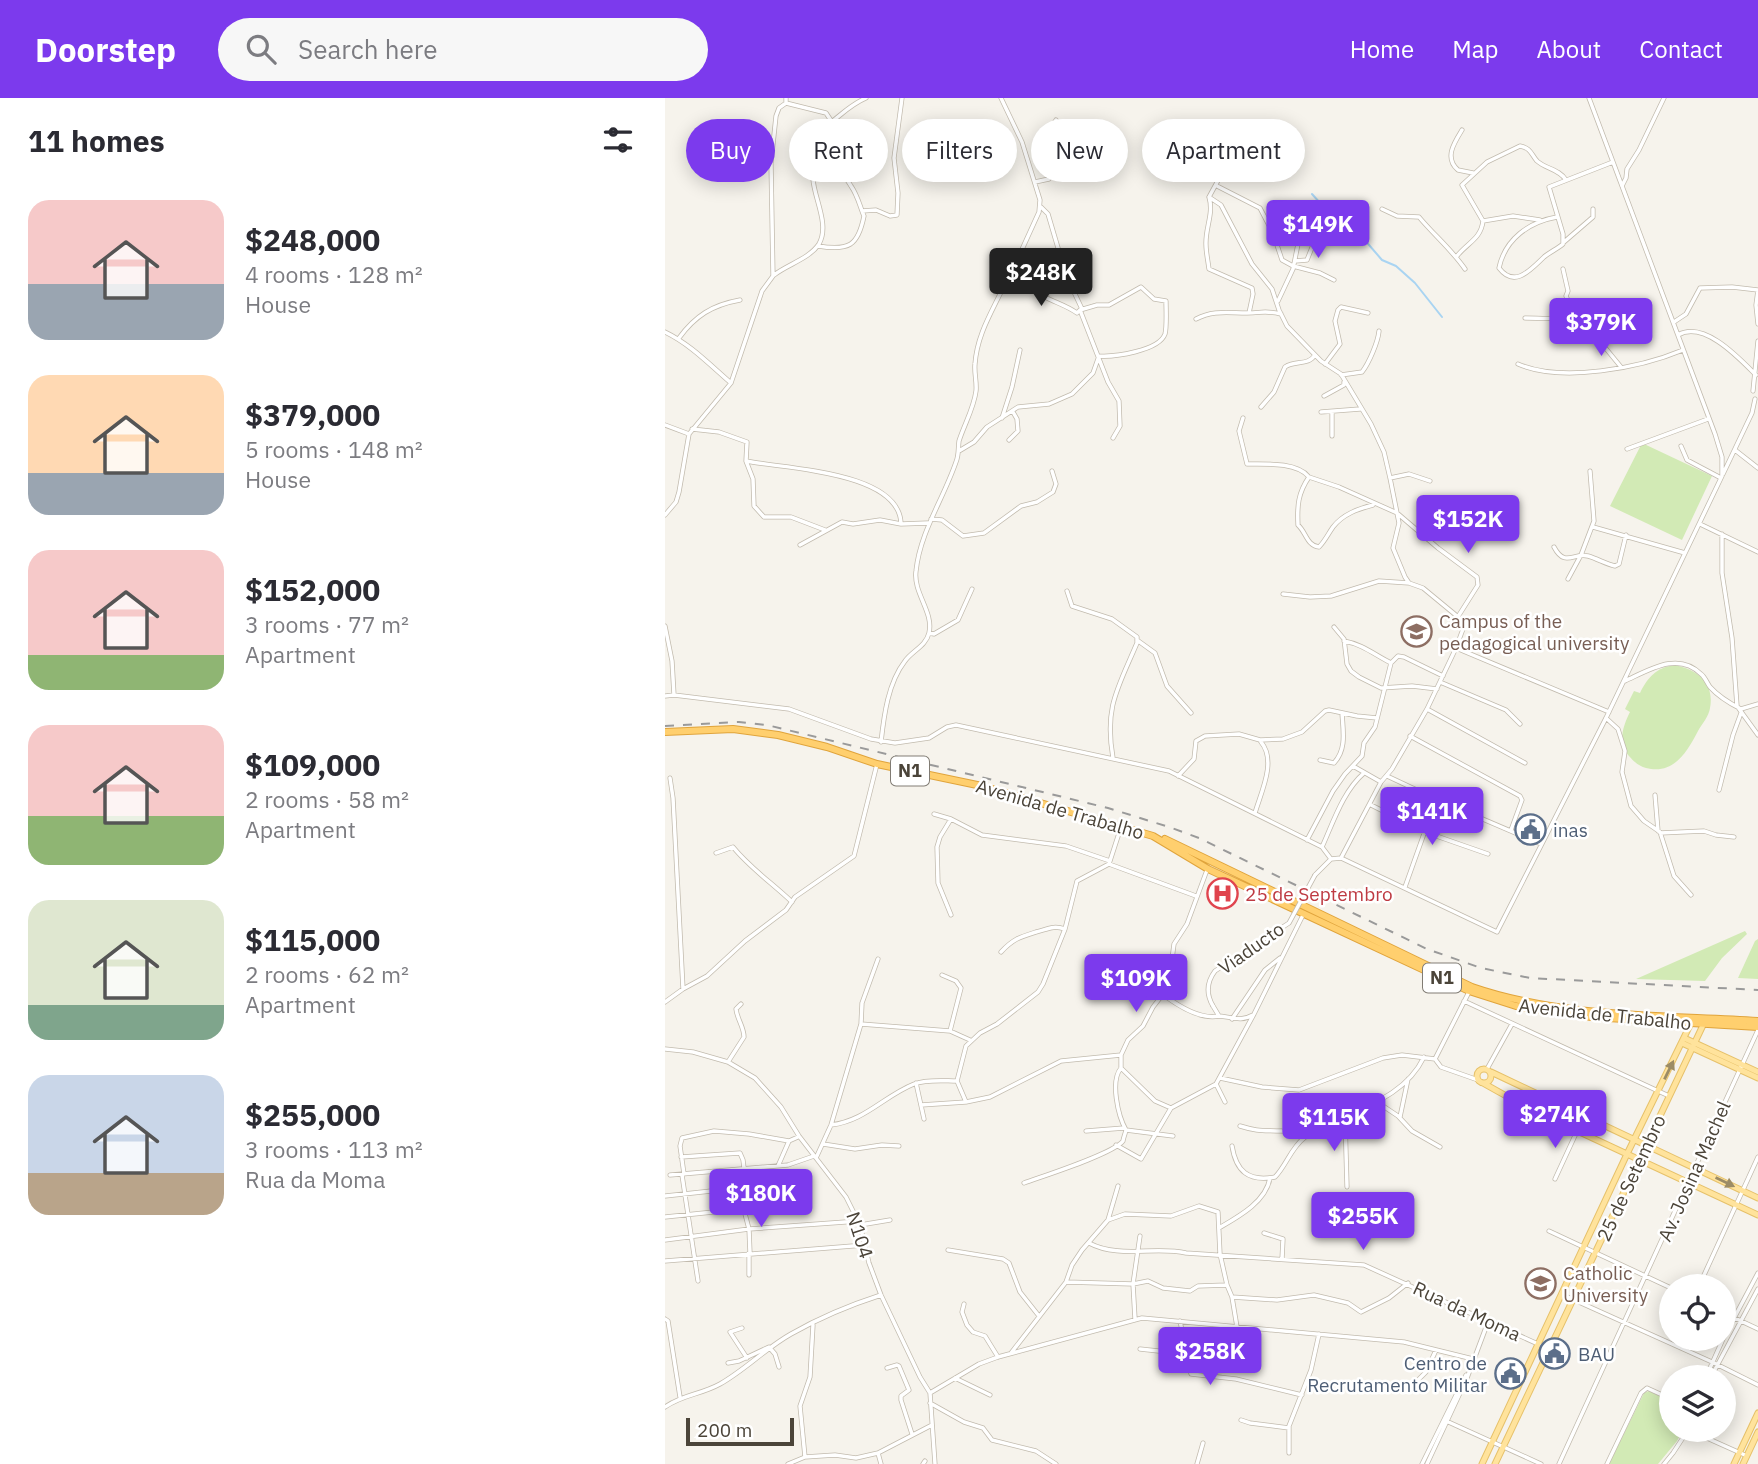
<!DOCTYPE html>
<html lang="en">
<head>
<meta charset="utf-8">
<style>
	:root { --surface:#fff; --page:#f7f7f7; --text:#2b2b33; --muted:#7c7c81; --accent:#7c3aed }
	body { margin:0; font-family:"IBM Plex Sans",sans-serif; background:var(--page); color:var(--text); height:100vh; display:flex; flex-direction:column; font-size:26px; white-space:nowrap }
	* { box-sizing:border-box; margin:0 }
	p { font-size:23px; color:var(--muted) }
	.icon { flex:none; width:38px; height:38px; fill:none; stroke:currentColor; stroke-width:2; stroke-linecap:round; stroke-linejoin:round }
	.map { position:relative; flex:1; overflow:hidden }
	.drawer { display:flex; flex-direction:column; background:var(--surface); width:665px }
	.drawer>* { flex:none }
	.guide { position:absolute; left:21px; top:21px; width:665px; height:63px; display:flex; gap:14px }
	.tools { position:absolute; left:994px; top:1176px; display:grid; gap:14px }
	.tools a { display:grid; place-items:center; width:77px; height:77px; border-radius:50%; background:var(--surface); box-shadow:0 4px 18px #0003; font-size:35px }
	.scale { position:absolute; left:21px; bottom:18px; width:108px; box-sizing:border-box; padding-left:7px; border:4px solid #4b4439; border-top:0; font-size:19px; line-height:24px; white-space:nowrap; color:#4b4439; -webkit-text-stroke:5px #fff; paint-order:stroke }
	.price { position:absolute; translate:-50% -60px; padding:0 16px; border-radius:7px; background:var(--accent); color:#fff; font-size:23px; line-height:46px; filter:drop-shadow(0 2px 4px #0008) }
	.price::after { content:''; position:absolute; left:50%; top:42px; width:21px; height:16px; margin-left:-10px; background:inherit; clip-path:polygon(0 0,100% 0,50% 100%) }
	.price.active { background:#222; color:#fff }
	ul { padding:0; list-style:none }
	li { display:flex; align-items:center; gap:21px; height:175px; padding:0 28px }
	li span { display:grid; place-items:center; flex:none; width:196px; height:140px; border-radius:21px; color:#555 }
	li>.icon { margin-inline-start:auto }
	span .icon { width:84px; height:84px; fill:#fffc; stroke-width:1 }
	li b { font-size:30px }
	h2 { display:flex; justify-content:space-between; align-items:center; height:84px; padding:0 28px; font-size:30px }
	.pill { padding:0 24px; border-radius:32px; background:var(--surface); box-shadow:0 4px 18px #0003; font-size:24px; line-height:63px }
	.pill.active { background:var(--accent); color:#fff }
	header { display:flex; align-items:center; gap:42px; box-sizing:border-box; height:98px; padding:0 35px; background:var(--accent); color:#fff }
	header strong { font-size:33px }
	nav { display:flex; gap:38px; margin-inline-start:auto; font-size:24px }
	.search { width:490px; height:63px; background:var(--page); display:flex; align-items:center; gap:18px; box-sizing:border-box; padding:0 24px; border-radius:38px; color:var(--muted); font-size:26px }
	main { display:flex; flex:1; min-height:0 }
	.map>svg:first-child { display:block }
	.green { fill:#d2eab5 }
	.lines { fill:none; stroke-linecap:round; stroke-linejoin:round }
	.stream { stroke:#a9d4f2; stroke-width:2 }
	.minor-casing { stroke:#c2bbae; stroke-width:5 }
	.major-casing { stroke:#e6c16a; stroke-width:7 }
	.highway-casing { stroke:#e0a43c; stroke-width:8 }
	.minor { stroke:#fff; stroke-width:3.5 }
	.major { stroke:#ffe39c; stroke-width:5 }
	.highway { stroke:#ffcf6e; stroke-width:6 }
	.rail { stroke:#9a9a9a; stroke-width:2; stroke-dasharray:9 9; stroke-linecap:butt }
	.minor-bridge-casing { stroke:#c2bbae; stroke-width:5; stroke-linecap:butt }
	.minor-bridge { stroke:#fff; stroke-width:3.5 }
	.oneway { fill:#9c8c66 }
	.labels { text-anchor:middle; stroke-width:5; stroke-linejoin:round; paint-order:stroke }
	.shield { fill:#fff; stroke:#817c74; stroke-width:2 }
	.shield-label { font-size:18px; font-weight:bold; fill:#4b4439 }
	.education-label { font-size:19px; fill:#785e54; stroke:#fff; text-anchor:start }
	.street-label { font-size:19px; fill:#4b4439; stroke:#fff }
	.service-label { font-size:19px; fill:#4e5e75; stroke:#fff; text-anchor:start }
	.health-label { font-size:19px; fill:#be3a42; stroke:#fff; text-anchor:start }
</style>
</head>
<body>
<header>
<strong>Doorstep</strong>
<div class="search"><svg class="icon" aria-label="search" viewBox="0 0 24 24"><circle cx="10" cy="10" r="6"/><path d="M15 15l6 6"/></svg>Search here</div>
<nav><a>Home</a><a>Map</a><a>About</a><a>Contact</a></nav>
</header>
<main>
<section class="drawer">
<h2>11 homes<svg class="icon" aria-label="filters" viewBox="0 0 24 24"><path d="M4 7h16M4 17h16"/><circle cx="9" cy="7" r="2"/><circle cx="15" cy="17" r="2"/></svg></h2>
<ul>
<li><span style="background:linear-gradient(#f6c9c9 60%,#9aa5b1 0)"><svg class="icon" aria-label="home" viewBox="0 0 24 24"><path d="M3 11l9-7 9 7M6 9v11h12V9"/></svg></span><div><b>$248,000</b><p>4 rooms · 128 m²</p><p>House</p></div></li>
<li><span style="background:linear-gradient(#ffd9b3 70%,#9aa5b1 0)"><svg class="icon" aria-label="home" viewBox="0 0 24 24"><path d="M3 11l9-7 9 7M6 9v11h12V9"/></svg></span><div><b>$379,000</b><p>5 rooms · 148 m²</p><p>House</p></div></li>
<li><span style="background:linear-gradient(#f6c9c9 75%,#8fb573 0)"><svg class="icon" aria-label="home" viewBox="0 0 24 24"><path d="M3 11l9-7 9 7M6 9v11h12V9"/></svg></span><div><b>$152,000</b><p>3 rooms · 77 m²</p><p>Apartment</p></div></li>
<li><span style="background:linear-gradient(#f6c9c9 65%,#8fb573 0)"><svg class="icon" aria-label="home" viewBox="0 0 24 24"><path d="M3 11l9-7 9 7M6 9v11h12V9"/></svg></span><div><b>$109,000</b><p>2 rooms · 58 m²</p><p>Apartment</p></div></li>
<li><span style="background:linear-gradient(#dfe7d0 75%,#7fa58c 0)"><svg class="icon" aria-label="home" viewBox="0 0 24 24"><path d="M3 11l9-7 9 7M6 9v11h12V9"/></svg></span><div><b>$115,000</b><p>2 rooms · 62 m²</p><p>Apartment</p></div></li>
<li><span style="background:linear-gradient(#c9d6e8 70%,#b9a48a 0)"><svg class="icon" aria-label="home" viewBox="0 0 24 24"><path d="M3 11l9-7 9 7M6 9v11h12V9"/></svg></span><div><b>$255,000</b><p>3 rooms · 113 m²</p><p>Rua da Moma</p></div></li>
</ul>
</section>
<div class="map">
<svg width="1093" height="1366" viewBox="0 0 1093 1366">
	<rect width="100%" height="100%" fill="#f6f3ec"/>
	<path class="green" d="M977 345 1047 378 1017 442 945 408Z
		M1009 567C1031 571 1050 584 1045 610 1044 618 1037 626 1033 633 1022 654 1009 677 981 670 974 668 969 664 964 658 952 645 958 628 965 614L960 611 969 593 975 595C983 579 991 570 1009 567Z
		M1080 833 1082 836 1057 860 1040 883 971 881Z
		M1093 841V881L1073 880 1090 843Z
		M984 1293 1006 1303V1332H1018L1012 1343 993 1366H944L979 1295Z"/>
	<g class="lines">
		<path class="stream" d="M647 96 664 115 676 120 682 132 698 140 717 162 731 168 750 185 777 219"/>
		<defs>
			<path id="minor" d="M121 5 161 15 167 24
				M797 32C789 45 779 60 793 72L808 75
				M558 43 556 77 544 99C549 116 540 130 541 147 541 154 543 163 544 171L587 190 588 196 584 215
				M558 71 589 66
				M370 84 384 81 385 69 382 37 391 22
				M552 88 595 110 608 135 617 162 628 168 655 175 669 182
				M957 88 961 80 962 71 974 52 999 0
				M544 99 556 107 587 166 607 191 614 212 622 228 656 263 676 276 706 326 719 354 725 380 734 425 728 450 740 479 744 485 758 490 798 523V531L791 550 762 611 727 671 716 684 676 760
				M376 109 383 116 401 177 417 211
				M717 111 732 118 754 119C769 137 787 152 800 171
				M197 113 211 112 225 118 232 117 233 95 229 60 237 0
				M892 119C864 124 840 141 834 170 850 191 866 171 879 159 885 154 892 151 898 146V136L884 89 948 64
				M875 122 848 118 818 123 797 87 822 64 855 48C866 50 866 56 872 63 881 71 894 71 901 82
				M899 144 928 119V111
				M153 148C184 153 193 148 199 118 195 109 193 98 186 88 176 71 160 55 154 35
				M792 158C802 145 816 141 818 123
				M630 163 642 162 652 137
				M898 171 903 193 901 198 908 214
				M344 175C358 182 368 193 382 200 392 205 402 208 412 215L415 212 443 284 454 303 455 328 448 340
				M109 177C123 166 144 161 154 146 165 127 149 100 148 81 147 65 150 47 155 32 172 22 182 8 201 0
				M1093 192 1091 207 1093 226
				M613 203 628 171 633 146
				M860 220C871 220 884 221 895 220 904 218 908 213 917 214L927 225 929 236 956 269
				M531 221C548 212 563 215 582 215 597 215 600 212 616 216
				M1009 224 1021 216 1035 190 1067 189 1093 192
				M0 234C25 246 44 266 66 285
				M1013 237C1039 222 1074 260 1091 277
				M14 240C30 218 47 207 75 202
				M660 266 675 246 670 223 673 212 676 209 703 215
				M853 266C897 285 975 270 1018 252
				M676 277 697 274C704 265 713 244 714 233
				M1088 293 1093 243
				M659 298 679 287V284
				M596 309 609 294 620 269C630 262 643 268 650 257
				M656 314 695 311
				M337 320 347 289 355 252
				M578 320 574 333 582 366C600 366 632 364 644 379L674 389 732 415 773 450 812 479 813 487 794 517
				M0 327 24 336
				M27 331 54 334 82 344 81 363 88 381 89 408 99 419H126L160 432
				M667 338V314
				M344 342 353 333 352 321 348 314
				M1016 348 1022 362 1056 380
				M962 351 1043 321
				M1070 352 1093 370
				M294 353 309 344 322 329 353 309 384 306 407 296 428 275 434 258C449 259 494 253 500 236 502 229 501 211 501 203L489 201 476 189 444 207H432L415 212
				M81 363C120 371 235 373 236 426
				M1058 376 1087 315 1090 301
				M644 379C633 395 632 408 633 427 641 434 642 448 654 449 660 443 663 436 668 429 678 416 693 411 708 407
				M725 380 744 376 765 383
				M0 417 11 404 14 394 24 336 66 285 97 193 108 178 106 65 111 18 114 10 121 5V0
				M266 421 277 422 298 438 319 435 356 408 372 404 388 394 391 386 387 373
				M1035 426 1093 454
				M928 429 1020 455
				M1057 436V475L1067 540 1072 608 1093 637
				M135 447 177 424 188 426 215 422 236 426 263 425
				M889 449C900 470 909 454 923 458 933 461 941 466 950 468L954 466 961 437
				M903 481 916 457 929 423 925 373
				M402 493 407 508 447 521 472 539V545C453 590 439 609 448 660
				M618 496 645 499 666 498 714 483 744 485
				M0 528 7 563 9 597 0 598
				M669 529 679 541 682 566 686 573 694 579 716 590 747 588 772 591
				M264 535 269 536 293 522 307 491
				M472 542 490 555 502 588 526 615
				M679 543C697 546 710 557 726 565
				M791 550 944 614
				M960 583C984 572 1013 553 1036 576 1040 579 1042 585 1045 589 1054 599 1064 605 1076 611L1093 606
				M775 584 841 612 855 626
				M9 597 124 611 206 641 230 645 264 640 282 629 291 627 504 673 657 749 666 761
				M762 611 860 665
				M941 620 953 631 960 653 957 674 966 708 979 723 995 734 1009 778 1026 797
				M745 638 855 698 857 702 846 732
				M216 644C219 617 223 585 240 563 247 553 261 548 264 535 269 514 248 495 251 473 255 434 278 402 291 364 294 357 293 350 294 343 299 327 309 310 311 293 312 284 309 275 310 266 312 238 325 217 337 192 341 183 342 175 349 169L374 114 375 102 357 44 336 0
				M655 662 669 665C682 651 678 633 677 615
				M688 668 716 684
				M513 678 529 661 531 643 540 638 574 636 595 642 618 641 637 634 660 613 664 612 692 618 712 620
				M722 678 771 701 876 746
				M5 680 8 700 18 891
				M1054 692 1068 637 1076 615
				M990 697 993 733
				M706 707 760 734 823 756
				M590 715C596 694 612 663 596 644
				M269 716 286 721 317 737 401 748 445 763
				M995 735 1039 733 1051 737 1069 739
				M642 742 668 693 680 676 697 658 699 645 710 629 726 565 733 558 739 559 778 578
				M657 749C668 725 678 693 699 675
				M51 755 68 749C85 770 107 785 127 804
				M666 761 676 760 832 834 941 620 1057 378V359L1050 336 924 0
				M444 766 531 798
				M650 777 666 761
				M740 789 771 702
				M286 817 273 785 272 749 275 739 286 721
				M336 854C348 841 355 839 371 834 383 831 388 827 400 831
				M213 861 197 905 196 926 285 933 305 942
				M277 877 291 883 296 890 285 933
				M805 892 770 961 776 969 813 982
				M495 900 488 909 478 928 463 942 456 957V970L490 1003 506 1010 551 986 589 916 639 815
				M495 900 491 893 507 861 509 846 522 826 542 772
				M495 900 500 898C515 909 536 922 554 918
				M799 903 1004 998
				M0 904 18 891 42 878 80 843 121 812 130 799 189 758 212 666
				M548 908 554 918C567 919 576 924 588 917
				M567 921 600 872 615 860
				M0 951 28 954 63 964 90 980 116 1009 134 1038 181 1099 195 1127 204 1165 216 1197 255 1279 265 1295 270 1366
				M63 964 79 939C79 929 72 921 71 911L76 906
				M456 970C445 983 453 1018 461 1032
				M822 971 847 926
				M555 980 597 989 634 992 718 960 737 957 770 961
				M251 985 259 1021
				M551 986 560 1004
				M301 1004 292 983 301 948 315 935 332 926 373 894 378 886 400 831 412 783 444 766 456 729
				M712 1004 733 1018 747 1033 775 1049
				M256 1007 301 1004 325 999 396 963 456 957
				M680 1019 682 1089
				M735 1019 743 981
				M166 1027C200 1023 219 998 249 986 262 981 279 983 292 983
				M575 1028C594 1034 599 1032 617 1033 625 1033 632 1038 640 1039
				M421 1033 459 1030
				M158 1046 190 1051 217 1047 234 1048
				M451 1047 476 1061 506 1010
				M567 1048C571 1073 583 1084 610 1079 621 1068 626 1050 639 1040 678 1012 736 1007 759 959
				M16 1059 75 1055 78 1062 79 1070
				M151 1060 166 1027 196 926
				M113 1068 124 1043
				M19 1076 15 1048 17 1040 49 1033 84 1036 124 1043 133 1039
				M5 1077 123 1067 149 1058
				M17 1077 33 1183
				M890 1081 919 1018
				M359 1085C378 1078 448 1056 458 1043 458 1041 461 1033 461 1032L508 1038
				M0 1098 74 1090
				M79 1112 84 1131 85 1155
				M0 1119 106 1108
				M443 1122 460 1116 506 1118 534 1108 553 1114 555 1156 562 1187 567 1199 572 1229
				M195 1127 225 1122
				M554 1130C573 1119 601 1104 605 1080
				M884 1133 1006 1190
				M599 1135 618 1141 617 1161
				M0 1142 84 1131 194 1123
				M424 1145C454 1161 490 1148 521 1155L699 1167 884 1251
				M283 1152 338 1161 344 1165 355 1194 374 1218
				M0 1163 200 1147
				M84 1177V1155
				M401 1184 468 1186 483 1183 498 1190 525 1193 533 1188 562 1187
				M1034 1188 1093 1059
				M896 1196 1047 1264 1093 1287
				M567 1199 612 1202 649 1197 683 1205 696 1214 724 1200 743 1185
				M299 1206 297 1214 302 1227 308 1234 320 1238 333 1259
				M1059 1215 1093 1231
				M0 1221 3 1223 15 1299
				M470 1221 468 1186 475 1138
				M515 1223 526 1276 571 1281 637 1297
				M77 1230 65 1234 82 1260
				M1059 1239 1093 1175
				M475 1251 521 1256
				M346 1255 401 1184 407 1167 417 1152 443 1122 453 1088
				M63 1265 74 1263 104 1249 110 1256 114 1269
				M222 1270 232 1267 234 1268 244 1292 236 1298V1302L247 1336
				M1041 1279 1058 1241
				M1046 1279 1093 1191
				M290 1280 325 1297
				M748 1287 761 1274 771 1252
				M265 1295 314 1266 333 1259 477 1220 739 1244 808 1261
				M265 1305 299 1324 318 1330 327 1342 371 1353 391 1366
				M0 1309C19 1296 35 1297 55 1286 80 1272 101 1250 126 1236 154 1220 185 1207 216 1197
				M576 1322 585 1325 624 1330
				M779 1322 876 1366
				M1024 1332 1082 1358
				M213 1355 216 1366
				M624 1355V1328L646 1272 654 1236
				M140 1359 135 1308 145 1279 148 1227
				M123 1366 140 1359 170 1357 191 1360 213 1355 267 1327
				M258 1366 260 1363
				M532 1366 538 1345
				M757 1366 801 1277
				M762 1366 802 1280 823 1224
				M894 1366 1093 932
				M942 1366 976 1295 982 1290 1006 1301
				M999 1366 1008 1355 1023 1332"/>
			<path id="major" d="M1019 940 1093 974
				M1017 945 1093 980
				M812 978a7 7 0 1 1 14 0a7 7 0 1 1-14 0Z
				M826 974 1093 1100
				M818 985 861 1009 1093 1117
				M817 1366 962 1056 1027 923
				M830 1366 1040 923
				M1069 1366 1093 1315
				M1078 1366 1093 1334"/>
			<path id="highway" d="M0 634 68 631 113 637 162 649 212 666 317 688 488 738 543 771 804 893 851 908 926 919 1093 929
				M500 741 807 889C897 920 998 917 1093 923"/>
		</defs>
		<use href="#minor" class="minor-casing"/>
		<use href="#major" class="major-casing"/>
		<use href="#highway" class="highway-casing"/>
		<use href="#minor" class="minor"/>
		<use href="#major" class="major"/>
		<use href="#highway" class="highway"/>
		<path class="rail" d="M0 628 74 624 102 627 443 710 504 729 534 740 762 851 816 870 865 880 1093 892"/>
		<defs>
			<path id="minor-bridge" d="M548 908C541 896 541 885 550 873L624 825 650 777"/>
		</defs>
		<use href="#minor-bridge" class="minor-bridge-casing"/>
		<use href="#minor-bridge" class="minor-bridge"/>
	</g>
	<defs><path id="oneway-solid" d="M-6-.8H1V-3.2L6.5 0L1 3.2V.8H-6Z" transform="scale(1.75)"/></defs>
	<g class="oneway">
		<use href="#oneway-solid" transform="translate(1004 972) rotate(-64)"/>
		<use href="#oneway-solid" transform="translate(1060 1084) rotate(26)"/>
	</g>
	<defs>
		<symbol id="university-ring" viewBox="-11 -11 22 22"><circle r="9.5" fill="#fff" stroke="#8d6e63" stroke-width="1.5"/><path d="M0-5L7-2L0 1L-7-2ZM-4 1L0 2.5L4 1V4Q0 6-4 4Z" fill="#8d6e63"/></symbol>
		<symbol id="civic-ring" viewBox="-11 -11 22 22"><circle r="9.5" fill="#fff" stroke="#5c6f8a" stroke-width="1.5"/><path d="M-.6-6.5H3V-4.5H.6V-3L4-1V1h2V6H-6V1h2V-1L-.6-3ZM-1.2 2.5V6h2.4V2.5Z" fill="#5c6f8a"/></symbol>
		<symbol id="hospital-ring" viewBox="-11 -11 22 22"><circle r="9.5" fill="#fff" stroke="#e0444e" stroke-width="1.5"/><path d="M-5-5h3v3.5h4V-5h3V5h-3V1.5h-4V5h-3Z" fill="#e0444e"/></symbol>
	</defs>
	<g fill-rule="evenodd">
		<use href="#university-ring" x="734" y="516" width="35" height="35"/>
		<use href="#civic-ring" x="848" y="714" width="35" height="35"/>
		<use href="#hospital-ring" x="540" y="778" width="35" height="35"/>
		<use href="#university-ring" x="858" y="1168" width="35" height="35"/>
		<use href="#civic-ring" x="872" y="1238" width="35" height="35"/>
		<use href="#civic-ring" x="828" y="1258" width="35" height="35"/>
	</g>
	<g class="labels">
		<g class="shield">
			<rect x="226" y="658.5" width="38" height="29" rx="5"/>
			<rect x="758" y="865.5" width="38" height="29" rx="5"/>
		</g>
		<g class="shield-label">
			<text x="245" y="679">N1</text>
			<text x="777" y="886">N1</text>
		</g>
		<g class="education-label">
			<text x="774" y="530">Campus of the<tspan x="774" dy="22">pedagogical university</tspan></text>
			<text x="898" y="1182">Catholic<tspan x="898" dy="22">University</tspan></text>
		</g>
		<g class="street-label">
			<text transform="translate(395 711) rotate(16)" y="7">Avenida de Trabalho</text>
			<text transform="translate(586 850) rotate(-35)" y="7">Viaducto</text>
			<text transform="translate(940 916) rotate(6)" y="7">Avenida de Trabalho</text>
			<text transform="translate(1029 1073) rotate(-66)" y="7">Av. Josina Machel</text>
			<text transform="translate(966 1080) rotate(-65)" y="7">25 de Setembro</text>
			<text transform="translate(195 1137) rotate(72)" y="7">N104</text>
			<text transform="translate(802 1213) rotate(25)" y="7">Rua da Moma</text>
		</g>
		<g class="service-label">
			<text x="888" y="739">inas</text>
			<text x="913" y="1263">BAU</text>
			<text x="822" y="1272" text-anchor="end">Centro de<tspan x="822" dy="22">Recrutamento Militar</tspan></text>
		</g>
		<g class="health-label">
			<text x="580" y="803">25 de Septembro</text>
		</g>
	</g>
</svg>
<div class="tools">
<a><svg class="icon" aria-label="locate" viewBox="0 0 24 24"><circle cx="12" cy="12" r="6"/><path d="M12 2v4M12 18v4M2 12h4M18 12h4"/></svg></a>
<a><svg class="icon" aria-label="layers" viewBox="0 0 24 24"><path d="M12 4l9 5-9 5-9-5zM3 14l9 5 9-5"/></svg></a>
</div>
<div class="scale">200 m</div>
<b class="price" style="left:653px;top:162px">$149K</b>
<b class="price active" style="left:376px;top:210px">$248K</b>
<b class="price" style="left:936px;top:260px">$379K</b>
<b class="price" style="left:803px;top:457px">$152K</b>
<b class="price" style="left:767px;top:749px">$141K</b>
<b class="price" style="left:471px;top:916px">$109K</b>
<b class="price" style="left:890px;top:1052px">$274K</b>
<b class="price" style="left:669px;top:1055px">$115K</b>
<b class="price" style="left:96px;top:1131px">$180K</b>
<b class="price" style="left:698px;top:1154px">$255K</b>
<b class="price" style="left:545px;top:1289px">$258K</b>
<div class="guide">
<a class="pill active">Buy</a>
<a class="pill">Rent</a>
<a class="pill">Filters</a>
<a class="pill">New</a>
<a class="pill">Apartment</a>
</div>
</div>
</main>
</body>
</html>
